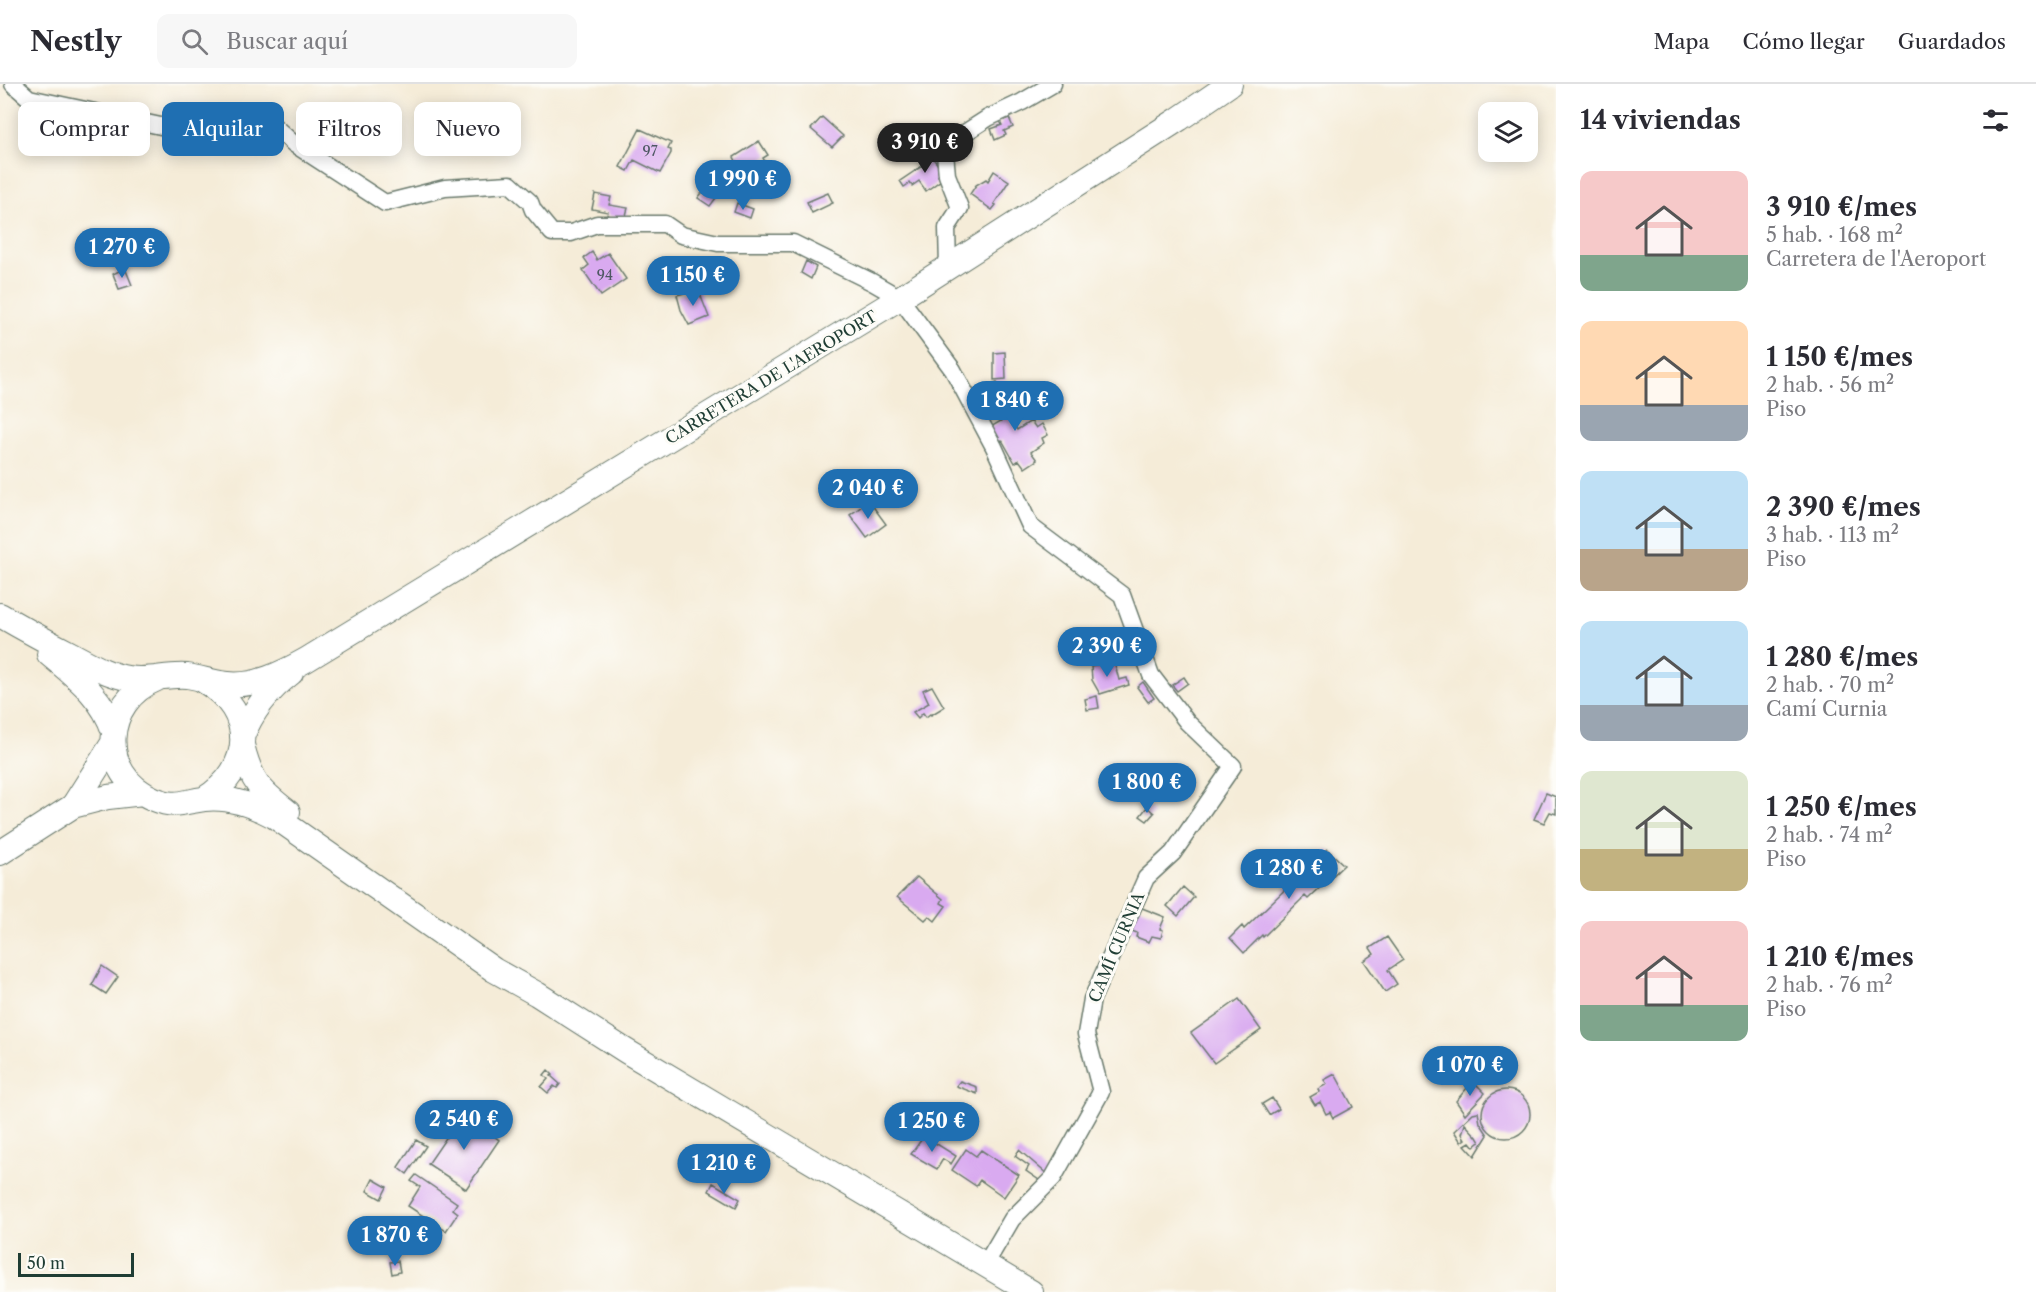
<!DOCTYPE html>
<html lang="es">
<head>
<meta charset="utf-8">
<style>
	:root { --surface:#fff; --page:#f7f7f7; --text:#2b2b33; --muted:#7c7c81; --line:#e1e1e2; --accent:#1f6fb2 }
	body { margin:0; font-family:"Libre Caslon Text",serif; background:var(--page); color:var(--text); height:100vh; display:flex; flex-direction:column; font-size:22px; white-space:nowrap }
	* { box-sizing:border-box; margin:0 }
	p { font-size:20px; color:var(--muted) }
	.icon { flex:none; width:33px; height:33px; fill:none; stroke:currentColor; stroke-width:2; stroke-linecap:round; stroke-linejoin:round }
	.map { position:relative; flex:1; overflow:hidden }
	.sheet { display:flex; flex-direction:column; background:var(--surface); width:480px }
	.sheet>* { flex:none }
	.top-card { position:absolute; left:18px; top:18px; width:570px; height:54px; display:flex; gap:12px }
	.buttons { position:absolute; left:1478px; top:18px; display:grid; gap:12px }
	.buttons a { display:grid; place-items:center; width:60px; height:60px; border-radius:12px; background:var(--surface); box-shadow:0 3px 15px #0003; font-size:30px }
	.scale { position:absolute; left:18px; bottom:15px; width:116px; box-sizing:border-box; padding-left:6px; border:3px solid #1f3d34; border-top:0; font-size:16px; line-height:21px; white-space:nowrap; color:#1f3d34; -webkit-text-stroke:4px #fdfcf7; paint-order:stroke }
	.price { position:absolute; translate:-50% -51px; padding:0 14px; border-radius:21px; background:var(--accent); color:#fff; font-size:20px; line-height:39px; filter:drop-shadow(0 2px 3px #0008) }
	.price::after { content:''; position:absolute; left:50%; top:36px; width:18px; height:14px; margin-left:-9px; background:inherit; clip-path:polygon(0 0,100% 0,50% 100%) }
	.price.on { background:#222; color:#fff }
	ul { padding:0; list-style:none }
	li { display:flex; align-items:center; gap:18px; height:150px; padding:0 24px }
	li span { display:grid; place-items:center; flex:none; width:168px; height:120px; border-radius:12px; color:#555 }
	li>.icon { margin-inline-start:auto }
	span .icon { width:72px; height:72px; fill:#fffc; stroke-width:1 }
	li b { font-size:26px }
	h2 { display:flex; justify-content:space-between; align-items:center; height:72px; padding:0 24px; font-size:26px }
	.chip { padding:0 21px; border-radius:12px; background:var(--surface); box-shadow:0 3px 15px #0003; font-size:21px; line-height:54px }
	.chip.on { background:var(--accent); color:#fff }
	header { display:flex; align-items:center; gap:36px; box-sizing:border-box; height:84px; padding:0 30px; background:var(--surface); border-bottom:2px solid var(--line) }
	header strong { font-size:28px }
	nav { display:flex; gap:33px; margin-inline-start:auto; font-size:21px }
	.search { width:420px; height:54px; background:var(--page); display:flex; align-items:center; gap:15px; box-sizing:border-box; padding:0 21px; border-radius:12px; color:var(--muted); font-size:22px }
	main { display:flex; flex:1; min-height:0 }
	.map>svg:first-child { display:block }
	.building { fill:#d9aaf0 }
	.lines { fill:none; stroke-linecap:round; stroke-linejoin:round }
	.minor-casing { stroke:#6a7a6d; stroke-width:19 }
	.secondary-casing { stroke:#6a7a6d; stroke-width:26 }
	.minor { stroke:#fff; stroke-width:16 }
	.secondary { stroke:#fff; stroke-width:24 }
	.labels { text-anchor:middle; stroke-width:6; stroke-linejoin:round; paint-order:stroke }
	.number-label { font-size:14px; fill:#4e5863 }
	.street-label { font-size:16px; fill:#1f3d34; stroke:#fdfcf7 }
</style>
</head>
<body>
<header>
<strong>Nestly</strong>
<div class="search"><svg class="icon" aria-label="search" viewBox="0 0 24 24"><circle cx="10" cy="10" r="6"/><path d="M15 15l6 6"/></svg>Buscar aquí</div>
<nav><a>Mapa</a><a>Cómo llegar</a><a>Guardados</a></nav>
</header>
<main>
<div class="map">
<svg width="1556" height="1208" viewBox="0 0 1556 1208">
	<rect width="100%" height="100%" fill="#fdfcf7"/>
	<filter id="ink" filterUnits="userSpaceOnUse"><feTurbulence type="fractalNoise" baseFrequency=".0167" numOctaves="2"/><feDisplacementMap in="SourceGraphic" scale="12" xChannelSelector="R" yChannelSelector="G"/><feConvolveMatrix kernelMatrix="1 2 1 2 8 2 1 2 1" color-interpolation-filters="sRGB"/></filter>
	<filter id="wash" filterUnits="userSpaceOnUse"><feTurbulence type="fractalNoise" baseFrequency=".008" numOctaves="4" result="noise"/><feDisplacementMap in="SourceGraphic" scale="24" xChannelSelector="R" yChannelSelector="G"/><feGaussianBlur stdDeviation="1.35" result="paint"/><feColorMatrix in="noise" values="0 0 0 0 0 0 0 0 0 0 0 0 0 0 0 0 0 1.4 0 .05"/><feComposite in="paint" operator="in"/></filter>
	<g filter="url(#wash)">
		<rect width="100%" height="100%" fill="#f5ecd8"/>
		<g id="blocks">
			<path class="building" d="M822 33 843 52 832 63 811 45Z
				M1009 34 1013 43 1004 47 1006 51 995 56 991 45 1002 41 1000 37Z
				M640 45 671 59 668 65 671 66V69L660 89 634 76 628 87 620 83Z
				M759 57 768 71 763 74 766 80 744 93 734 73Z
				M927 66 943 88 938 92 941 96 926 107 919 97 912 102 910 99 904 103 900 97 928 78 922 68Z
				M776 79 783 89 770 98 763 88Z
				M994 87 1009 97 994 120 996 121 992 126 970 110 976 101 986 95 988 97Z
				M708 101 719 110 710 122 698 114Z
				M828 109 833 119 812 129 807 118Z
				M595 110 611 113 609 121 628 124 625 135 607 131 608 128 592 125Z
				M737 119 753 125 750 134 734 128Z
				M592 168 597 176 608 169 626 195 601 212 583 186 589 181 584 174Z
				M806 177 816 183 811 195 801 189Z
				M125 184 132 201 119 205 113 190Z
				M698 205 709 233 689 241 681 226 677 211Z
				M1005 268 1006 295 994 296V269Z
				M997 298 1009 332 1017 346 1031 337 1036 344 1042 340 1048 351 1042 354 1044 359 1031 368 1037 376 1025 384 1019 376 1015 379 1002 356 996 359 989 344 1001 337 987 302Z
				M869 417 886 440 867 454 850 431Z
				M1114 577 1119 596 1127 594 1129 601 1100 610 1092 596 1091 582Z
				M1184 593 1188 599 1177 607 1172 601Z
				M1143 598 1154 614 1148 618 1137 603Z
				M932 602 944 623 931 631 930 630 926 633 923 629 918 634 913 628 929 619 923 606Z
				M1097 612 1099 624 1087 626 1085 615Z
				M1546 709 1556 713V730L1550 728 1544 739 1534 735Z
				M1147 723 1154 729 1147 737 1140 732Z
				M1327 765 1344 781 1308 815 1305 812 1263 853 1262 851 1244 869 1230 854 1242 842 1244 845Z
				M917 793 943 815 941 819 946 822 935 837 929 832 925 836 897 813Z
				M1183 803 1194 813 1178 832 1167 822Z
				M1137 822 1165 833 1160 845 1163 846 1161 854 1152 852 1149 858 1136 853 1137 849 1127 845Z
				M1387 853 1403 876 1388 886 1397 900 1385 908 1364 877 1374 870 1370 864Z
				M102 882 118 893 106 910 92 901Z
				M1239 915 1261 946 1214 979 1191 949Z
				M548 986 553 991 551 992 560 1000 557 1004 554 1002 548 1009 541 1003 548 995 544 991Z
				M1335 990 1353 1023 1333 1034 1330 1028 1326 1030 1320 1018 1315 1021 1310 1013 1319 1008 1318 1005 1327 1000 1324 996Z
				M960 997 977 1003V1010L956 1002Z
				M1473 997 1485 1009 1465 1030 1456 1017Z
				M1482 1030a24 24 0 1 1 48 0a24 24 0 1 1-48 0Z
				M1272 1014 1279 1025 1269 1031 1262 1020Z
				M1478 1028 1480 1039 1488 1051 1475 1072 1465 1061 1470 1058 1474 1063 1480 1058 1477 1053 1465 1040 1462 1050 1465 1055 1461 1058 1454 1047 1473 1029Z
				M463 1029 499 1056 466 1105 428 1080Z
				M924 1052 956 1072 951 1080 943 1075 937 1085 911 1070Z
				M416 1056 426 1062 407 1090 398 1083Z
				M966 1065 976 1072 981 1066 1019 1091 1004 1113 980 1096 976 1102 952 1086Z
				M1019 1066 1048 1091 1042 1098 1026 1087 1029 1082 1015 1072Z
				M416 1091 457 1119 453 1125 458 1129 446 1147 408 1122 420 1103 411 1097Z
				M373 1095 387 1103 381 1115 367 1107Z
				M713 1099 740 1115 736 1123 709 1107Z
				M398 1177 400 1188 392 1190 390 1178Z"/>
		</g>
	</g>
	<g filter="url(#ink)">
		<use href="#blocks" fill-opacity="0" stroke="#6a7a6d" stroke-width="1.5"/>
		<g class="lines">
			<defs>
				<path id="minor" d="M13 0 29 14 170 44 265 34 294 60 385 119 445 104 510 100 530 118 533 126 552 149H571L597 140H665L681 151 718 159H793L872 198 900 214 953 286 994 363 1030 442 1122 511 1151 591 1187 638 1233 682 1173 769 1146 794 1092 915 1086 950 1101 1008 1053 1094 1012 1135 985 1181
					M948 183 947 144 960 124 947 91 945 69 960 52 988 34 1022 18 1053 0"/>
				<path id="secondary" d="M0 531C24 545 48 558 73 571 90 580 108 591 128 594 148 598 167 590 187 592 201 594 214 599 228 600 255 603 283 589 306 576L900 214 1179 35 1230 0
					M49 570C76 593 103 613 114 648
					M157 595C102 617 97 691 154 715 176 724 182 718 204 715 229 712 253 721 274 732L494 886 537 910 626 967 1031 1208
					M242 653C252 627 269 606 291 589
					M242 661C251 697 259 706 288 728
					M204 715C254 684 256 628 204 597
					M73 722 113 659
					M0 769 73 722 108 713 143 709"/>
			</defs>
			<use href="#minor" class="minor-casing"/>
			<use href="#secondary" class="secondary-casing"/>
			<use href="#minor" class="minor"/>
			<use href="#secondary" class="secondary"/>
		</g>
	</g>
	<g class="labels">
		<g class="number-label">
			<text x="650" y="72">97</text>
			<text x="605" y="196">94</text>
		</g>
		<g class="street-label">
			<text transform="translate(771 293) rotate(-31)" y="6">CARRETERA DE L'AEROPORT</text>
			<text transform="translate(1116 863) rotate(-67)" y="6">CAMÍ CURNIA</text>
		</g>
	</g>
</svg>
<div class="buttons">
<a><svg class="icon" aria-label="layers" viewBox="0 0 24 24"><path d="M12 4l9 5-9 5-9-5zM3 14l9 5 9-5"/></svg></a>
</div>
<div class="scale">50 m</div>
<b class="price on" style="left:925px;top:90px">3 910 €</b>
<b class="price" style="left:743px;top:127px">1 990 €</b>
<b class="price" style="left:122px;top:195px">1 270 €</b>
<b class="price" style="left:693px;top:223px">1 150 €</b>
<b class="price" style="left:1015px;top:348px">1 840 €</b>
<b class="price" style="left:868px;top:436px">2 040 €</b>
<b class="price" style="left:1107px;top:594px">2 390 €</b>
<b class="price" style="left:1147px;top:730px">1 800 €</b>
<b class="price" style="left:1289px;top:816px">1 280 €</b>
<b class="price" style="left:1470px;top:1013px">1 070 €</b>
<b class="price" style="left:464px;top:1067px">2 540 €</b>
<b class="price" style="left:932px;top:1069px">1 250 €</b>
<b class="price" style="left:724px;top:1111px">1 210 €</b>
<b class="price" style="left:395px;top:1183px">1 870 €</b>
<div class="top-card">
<a class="chip">Comprar</a>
<a class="chip on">Alquilar</a>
<a class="chip">Filtros</a>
<a class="chip">Nuevo</a>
</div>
</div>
<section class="sheet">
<h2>14 viviendas<svg class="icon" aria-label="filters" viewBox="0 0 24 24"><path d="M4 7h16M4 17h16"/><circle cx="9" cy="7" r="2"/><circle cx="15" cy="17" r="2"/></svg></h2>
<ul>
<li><span style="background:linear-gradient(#f6c9c9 70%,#7fa58c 0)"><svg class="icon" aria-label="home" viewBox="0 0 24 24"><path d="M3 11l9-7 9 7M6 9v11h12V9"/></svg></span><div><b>3 910 €/mes</b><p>5 hab. · 168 m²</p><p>Carretera de l'Aeroport</p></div></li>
<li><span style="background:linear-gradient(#ffd9b3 70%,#9aa5b1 0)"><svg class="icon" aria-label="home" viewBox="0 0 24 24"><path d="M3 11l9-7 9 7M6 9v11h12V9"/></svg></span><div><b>1 150 €/mes</b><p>2 hab. · 56 m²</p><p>Piso</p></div></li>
<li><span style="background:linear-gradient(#bfe0f5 65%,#b9a48a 0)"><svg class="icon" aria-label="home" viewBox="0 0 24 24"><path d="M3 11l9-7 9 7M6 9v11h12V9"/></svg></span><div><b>2 390 €/mes</b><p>3 hab. · 113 m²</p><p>Piso</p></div></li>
<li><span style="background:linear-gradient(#bfe0f5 70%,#9aa5b1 0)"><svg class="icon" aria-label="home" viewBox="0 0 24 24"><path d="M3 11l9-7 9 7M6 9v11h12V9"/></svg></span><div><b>1 280 €/mes</b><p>2 hab. · 70 m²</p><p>Camí Curnia</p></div></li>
<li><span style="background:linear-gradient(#dfe7d0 65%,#c2b280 0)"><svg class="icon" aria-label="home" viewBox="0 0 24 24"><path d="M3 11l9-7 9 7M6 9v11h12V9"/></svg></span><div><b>1 250 €/mes</b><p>2 hab. · 74 m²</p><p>Piso</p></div></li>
<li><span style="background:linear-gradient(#f6c9c9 70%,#7fa58c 0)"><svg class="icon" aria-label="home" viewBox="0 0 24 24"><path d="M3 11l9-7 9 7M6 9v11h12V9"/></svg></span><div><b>1 210 €/mes</b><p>2 hab. · 76 m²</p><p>Piso</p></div></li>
</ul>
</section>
</main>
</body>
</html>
